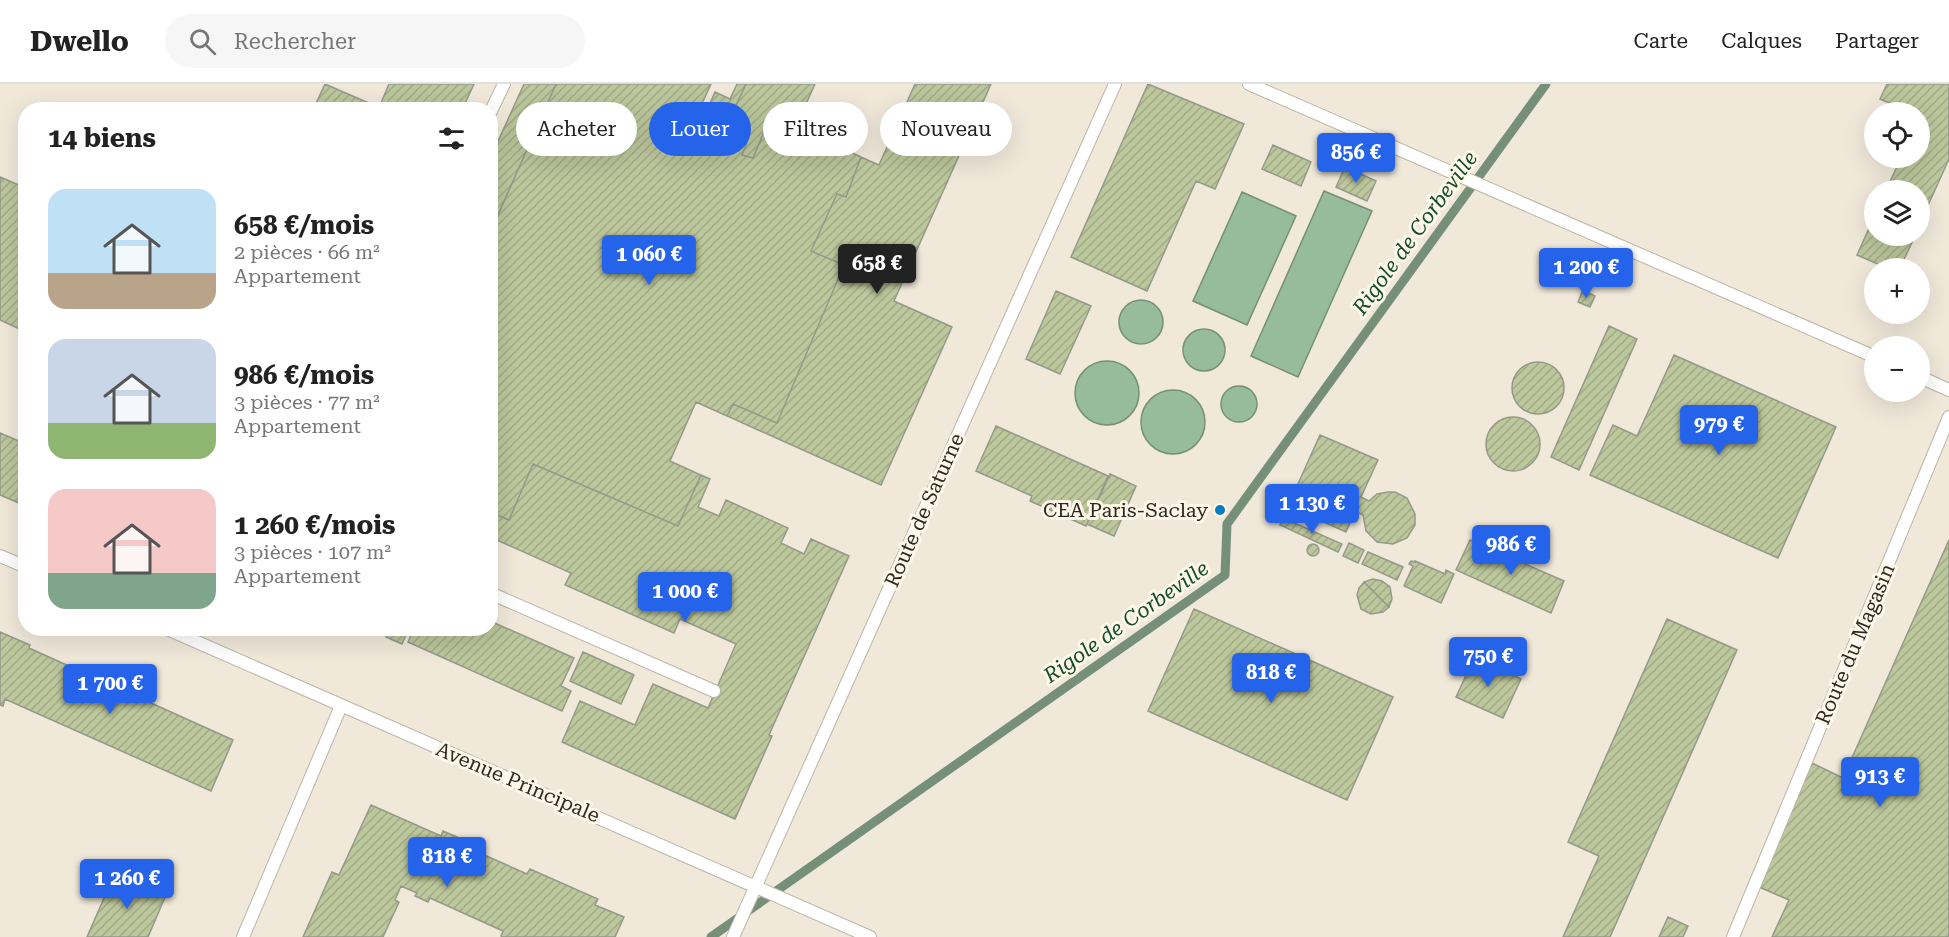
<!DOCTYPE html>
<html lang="fr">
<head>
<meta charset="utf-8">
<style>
	:root { --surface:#fff; --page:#f6f6f6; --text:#222; --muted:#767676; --line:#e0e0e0; --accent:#2563eb }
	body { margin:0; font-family:"Roboto Serif",serif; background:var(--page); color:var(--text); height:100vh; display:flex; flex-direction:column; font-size:22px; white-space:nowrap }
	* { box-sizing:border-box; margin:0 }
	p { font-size:20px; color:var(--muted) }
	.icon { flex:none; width:33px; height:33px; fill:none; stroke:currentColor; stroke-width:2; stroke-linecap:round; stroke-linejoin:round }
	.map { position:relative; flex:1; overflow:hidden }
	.details { position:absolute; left:18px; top:18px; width:480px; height:534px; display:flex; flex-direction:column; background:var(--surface); border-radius:24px; box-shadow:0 6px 24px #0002 }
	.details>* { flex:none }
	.hud { position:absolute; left:516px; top:18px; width:570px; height:54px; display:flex; gap:12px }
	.buttons { position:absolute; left:1864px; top:18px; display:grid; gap:12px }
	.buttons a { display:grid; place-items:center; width:66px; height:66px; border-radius:50%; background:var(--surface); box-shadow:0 6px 24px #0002; font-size:30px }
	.price { position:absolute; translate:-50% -51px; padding:0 14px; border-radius:6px; background:var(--accent); color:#fff; font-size:20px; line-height:39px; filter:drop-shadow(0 2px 3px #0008) }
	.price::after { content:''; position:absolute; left:50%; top:36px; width:18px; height:14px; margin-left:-9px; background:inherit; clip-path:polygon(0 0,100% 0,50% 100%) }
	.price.selected { background:#222; color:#fff }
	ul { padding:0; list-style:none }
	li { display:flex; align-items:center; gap:18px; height:150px; padding:0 30px }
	li span { display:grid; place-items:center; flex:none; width:168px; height:120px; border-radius:18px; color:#555 }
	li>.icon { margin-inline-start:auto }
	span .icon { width:72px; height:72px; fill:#fffc; stroke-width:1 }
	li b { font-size:26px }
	h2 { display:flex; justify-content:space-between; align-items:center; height:72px; padding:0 30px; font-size:26px }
	.pill { padding:0 21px; border-radius:27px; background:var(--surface); box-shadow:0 6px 24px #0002; font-size:21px; line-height:54px }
	.pill.selected { background:var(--accent); color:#fff }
	header { display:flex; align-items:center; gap:36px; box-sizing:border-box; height:84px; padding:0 30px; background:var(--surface); border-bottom:2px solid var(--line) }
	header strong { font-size:28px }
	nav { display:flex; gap:33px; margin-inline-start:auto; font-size:21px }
	.search { width:420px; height:54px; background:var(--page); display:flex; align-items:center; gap:15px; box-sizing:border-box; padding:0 21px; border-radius:33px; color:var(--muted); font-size:22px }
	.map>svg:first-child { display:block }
	.water { fill:#96bb9d; stroke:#768f79; stroke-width:1.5 }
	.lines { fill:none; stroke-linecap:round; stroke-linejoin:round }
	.stream { stroke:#768f79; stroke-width:9 }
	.building { fill:url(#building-hatch); stroke:#95998a; stroke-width:1.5 }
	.service-casing { stroke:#bcb5a6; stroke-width:14 }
	.service { stroke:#fff; stroke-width:12 }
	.poi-dot { fill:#037cc5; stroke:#fef7e7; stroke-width:2 }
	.labels { text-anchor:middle; stroke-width:6; stroke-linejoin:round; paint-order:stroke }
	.street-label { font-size:20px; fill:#2c2924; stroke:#fef7e7 }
	.poi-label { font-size:20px; fill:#2c2924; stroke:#fef7e7; text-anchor:end }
	.water-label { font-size:21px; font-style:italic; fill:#114d26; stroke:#fef7e7 }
</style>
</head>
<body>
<header>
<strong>Dwello</strong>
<div class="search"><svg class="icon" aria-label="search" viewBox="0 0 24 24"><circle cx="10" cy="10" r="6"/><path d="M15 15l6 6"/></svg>Rechercher</div>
<nav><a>Carte</a><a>Calques</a><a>Partager</a></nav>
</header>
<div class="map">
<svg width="1949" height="853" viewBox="0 0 1949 853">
	<defs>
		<pattern id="building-hatch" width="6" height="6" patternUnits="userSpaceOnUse" patternTransform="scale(1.5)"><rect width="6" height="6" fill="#bcc79c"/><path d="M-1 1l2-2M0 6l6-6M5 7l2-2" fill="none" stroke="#a2ab86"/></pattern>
	</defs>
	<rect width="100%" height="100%" fill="#f0e9da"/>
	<path class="water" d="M1324 107 1372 127 1298 293 1251 272Z
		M1242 108 1296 132 1247 241 1193 217Z
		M1119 238a22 22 0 1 1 44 0a22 22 0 1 1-44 0Z
		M1183 266a21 21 0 1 1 42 0a21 21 0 1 1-42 0Z
		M1075 309a32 32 0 1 1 64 0a32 32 0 1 1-64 0Z
		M1221 320a18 18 0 1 1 36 0a18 18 0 1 1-36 0Z
		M1141 338a32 32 0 1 1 64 0a32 32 0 1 1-64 0Z"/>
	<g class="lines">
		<path class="stream" d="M711 853 1225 491 1227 440 1546 0"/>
	</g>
	<path class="building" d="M325 0 371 20 369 26H313Z
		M389 0H474L462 26H378Z
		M524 0H556L490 149V75Z
		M556 0H711L688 50 695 53 715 8 730 15 737 0H746L723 50 747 59 742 71 753 74 771 31 861 73 846 113 837 110 811 167 844 181 777 339 733 320 727 332 696 318 670 377 701 391 678 442 533 380 509 436 490 428V149Z
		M746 0H815L796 42 771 31 753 74 742 71 747 59 723 50Z
		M915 0H991L894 217 952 243 881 401 727 332 733 320 777 339 844 181 811 167 837 110 846 113 861 73 879 81Z
		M1148 0 1244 40 1215 105 1196 97 1147 207 1071 173Z
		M1887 0H1949V75L1920 139V106H1886L1901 74H1920V28H1911L1880 15Z
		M1273 61 1311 78 1301 102 1262 85Z
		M1345 83 1376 97 1367 117 1336 103Z
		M0 93 26 104V248L0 236Z
		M1875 131V152H1915L1900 184H1887L1857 171Z
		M1583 206 1595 212 1590 223 1578 218Z
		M1056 207 1091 222 1060 290 1026 275Z
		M1609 242 1637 255 1579 386 1551 373Z
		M1674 271 1836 343 1778 474 1590 391 1613 341 1637 352Z
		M1512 304a26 26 0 1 1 52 0a26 26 0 1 1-52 0Z
		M1486 360a27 27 0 1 1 54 0a27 27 0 1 1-54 0Z
		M996 342 1108 392 1086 442 1030 417 1032 412 976 387Z
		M0 349 26 360V422L0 411Z
		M1320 351 1378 376 1361 413 1369 417 1377 410 1388 408H1395L1407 414 1415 430V441L1407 454 1393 460 1377 458 1366 447 1363 431 1355 427 1346 448 1288 422Z
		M533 380 678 442 701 391 710 395 698 423 719 432 726 416 788 444 781 459 804 470 811 455 849 472 769 651 772 652 735 735 562 658 580 617 635 641 653 600 708 624 736 560 680 535 674 549 565 501 571 489 490 453V428L509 436Z
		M1110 390 1136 402 1114 452 1087 440Z
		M1283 434 1342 460 1338 468 1280 441Z
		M1470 456 1564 497 1551 529 1456 486Z
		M1949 456V853H1772L1789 816 1757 802 1812 679 1843 694Z
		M1349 459 1364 466 1358 479 1343 472Z
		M1307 466a6 6 0 1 1 12 0a6 6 0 1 1-12 0Z
		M1368 468 1403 483 1397 496 1362 480Z
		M1411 477 1415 478V477L1445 490 1446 486 1454 490 1441 519 1404 502 1413 482 1409 480Z
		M1373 495 1382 497 1390 503 1392 515 1389 523 1364 498Z
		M1364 498 1389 523 1383 528 1371 530 1361 525 1357 511 1359 504Z
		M1194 525 1393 613 1347 716 1148 627Z
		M1667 535 1737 566 1610 853H1563L1599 772 1568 758Z
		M490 537 574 574 561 602 571 607 562 627 408 558 414 544H490Z
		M390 544H409L402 560 386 553Z
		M0 548 30 561 29 564 233 656 211 707 5 615 3 622 0 621Z
		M583 568 634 591 621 620 570 597Z
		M1474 574 1521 595 1503 634 1456 613Z
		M371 721 441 752 443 747 457 753 455 758 527 790 530 785 598 815 595 821 624 833 615 853H502L501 852 503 847 430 814 428 818 415 812 417 809 401 802 395 816 399 818 383 853H303L332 788 339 791Z
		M115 789 166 811 148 853H87Z
		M1668 833 1688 842 1683 853H1659Z"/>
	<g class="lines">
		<defs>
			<path id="service" d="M1249 0 1875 273
				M490 29 504 0
				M1920 293 1949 306
				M0 472 26 483
				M490 509 714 607
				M165 544 870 853
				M243 853 341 622
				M733 853 1115 0
				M1733 853 1949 333"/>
		</defs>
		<use href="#service" class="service-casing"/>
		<use href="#service" class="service"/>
	</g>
	<circle class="poi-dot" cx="1220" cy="426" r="6"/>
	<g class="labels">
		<g class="street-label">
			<text transform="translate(924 426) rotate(-66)" y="7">Route de Saturne</text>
			<text transform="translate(1855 560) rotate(-67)" y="7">Route du Magasin</text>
			<text transform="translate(518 698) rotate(23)" y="7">Avenue Principale</text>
		</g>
		<g class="poi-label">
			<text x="1208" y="433">CEA Paris-Saclay</text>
		</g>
		<g class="water-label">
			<text transform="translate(1415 149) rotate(-54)" y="7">Rigole de Corbeville</text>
			<text transform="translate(1126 538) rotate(-35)" y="7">Rigole de Corbeville</text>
		</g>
	</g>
</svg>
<div class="buttons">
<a><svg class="icon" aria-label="locate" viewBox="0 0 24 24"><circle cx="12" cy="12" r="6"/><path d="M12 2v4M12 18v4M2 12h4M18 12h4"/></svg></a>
<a><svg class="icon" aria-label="layers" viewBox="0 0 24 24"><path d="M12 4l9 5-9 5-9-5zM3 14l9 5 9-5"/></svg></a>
<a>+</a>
<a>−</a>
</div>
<b class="price" style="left:1356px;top:100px">856 €</b>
<b class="price" style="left:649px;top:202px">1 060 €</b>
<b class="price selected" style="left:877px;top:211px">658 €</b>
<b class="price" style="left:1586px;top:215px">1 200 €</b>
<b class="price" style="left:1719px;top:372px">979 €</b>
<b class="price" style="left:1312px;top:451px">1 130 €</b>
<b class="price" style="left:1511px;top:492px">986 €</b>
<b class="price" style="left:685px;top:539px">1 000 €</b>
<b class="price" style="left:1488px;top:604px">750 €</b>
<b class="price" style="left:1271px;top:620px">818 €</b>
<b class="price" style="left:110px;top:631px">1 700 €</b>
<b class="price" style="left:1880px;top:724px">913 €</b>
<b class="price" style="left:447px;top:804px">818 €</b>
<b class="price" style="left:127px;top:826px">1 260 €</b>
<div class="hud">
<a class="pill">Acheter</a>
<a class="pill selected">Louer</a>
<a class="pill">Filtres</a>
<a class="pill">Nouveau</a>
</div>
<section class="details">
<h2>14 biens<svg class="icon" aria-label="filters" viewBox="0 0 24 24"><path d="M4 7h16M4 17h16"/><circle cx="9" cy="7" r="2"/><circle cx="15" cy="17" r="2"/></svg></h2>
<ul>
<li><span style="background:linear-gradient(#bfe0f5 70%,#b9a48a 0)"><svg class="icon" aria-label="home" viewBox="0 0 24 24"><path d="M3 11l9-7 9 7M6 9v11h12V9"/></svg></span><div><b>658 €/mois</b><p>2 pièces · 66 m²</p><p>Appartement</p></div></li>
<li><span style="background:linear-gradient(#c9d6e8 70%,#8fb573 0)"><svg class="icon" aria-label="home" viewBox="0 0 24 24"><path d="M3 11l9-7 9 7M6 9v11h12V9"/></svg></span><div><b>986 €/mois</b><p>3 pièces · 77 m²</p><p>Appartement</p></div></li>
<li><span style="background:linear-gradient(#f6c9c9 70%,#7fa58c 0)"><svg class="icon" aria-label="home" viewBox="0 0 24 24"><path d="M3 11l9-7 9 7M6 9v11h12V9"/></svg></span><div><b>1 260 €/mois</b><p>3 pièces · 107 m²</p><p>Appartement</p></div></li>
</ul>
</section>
</div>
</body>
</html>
